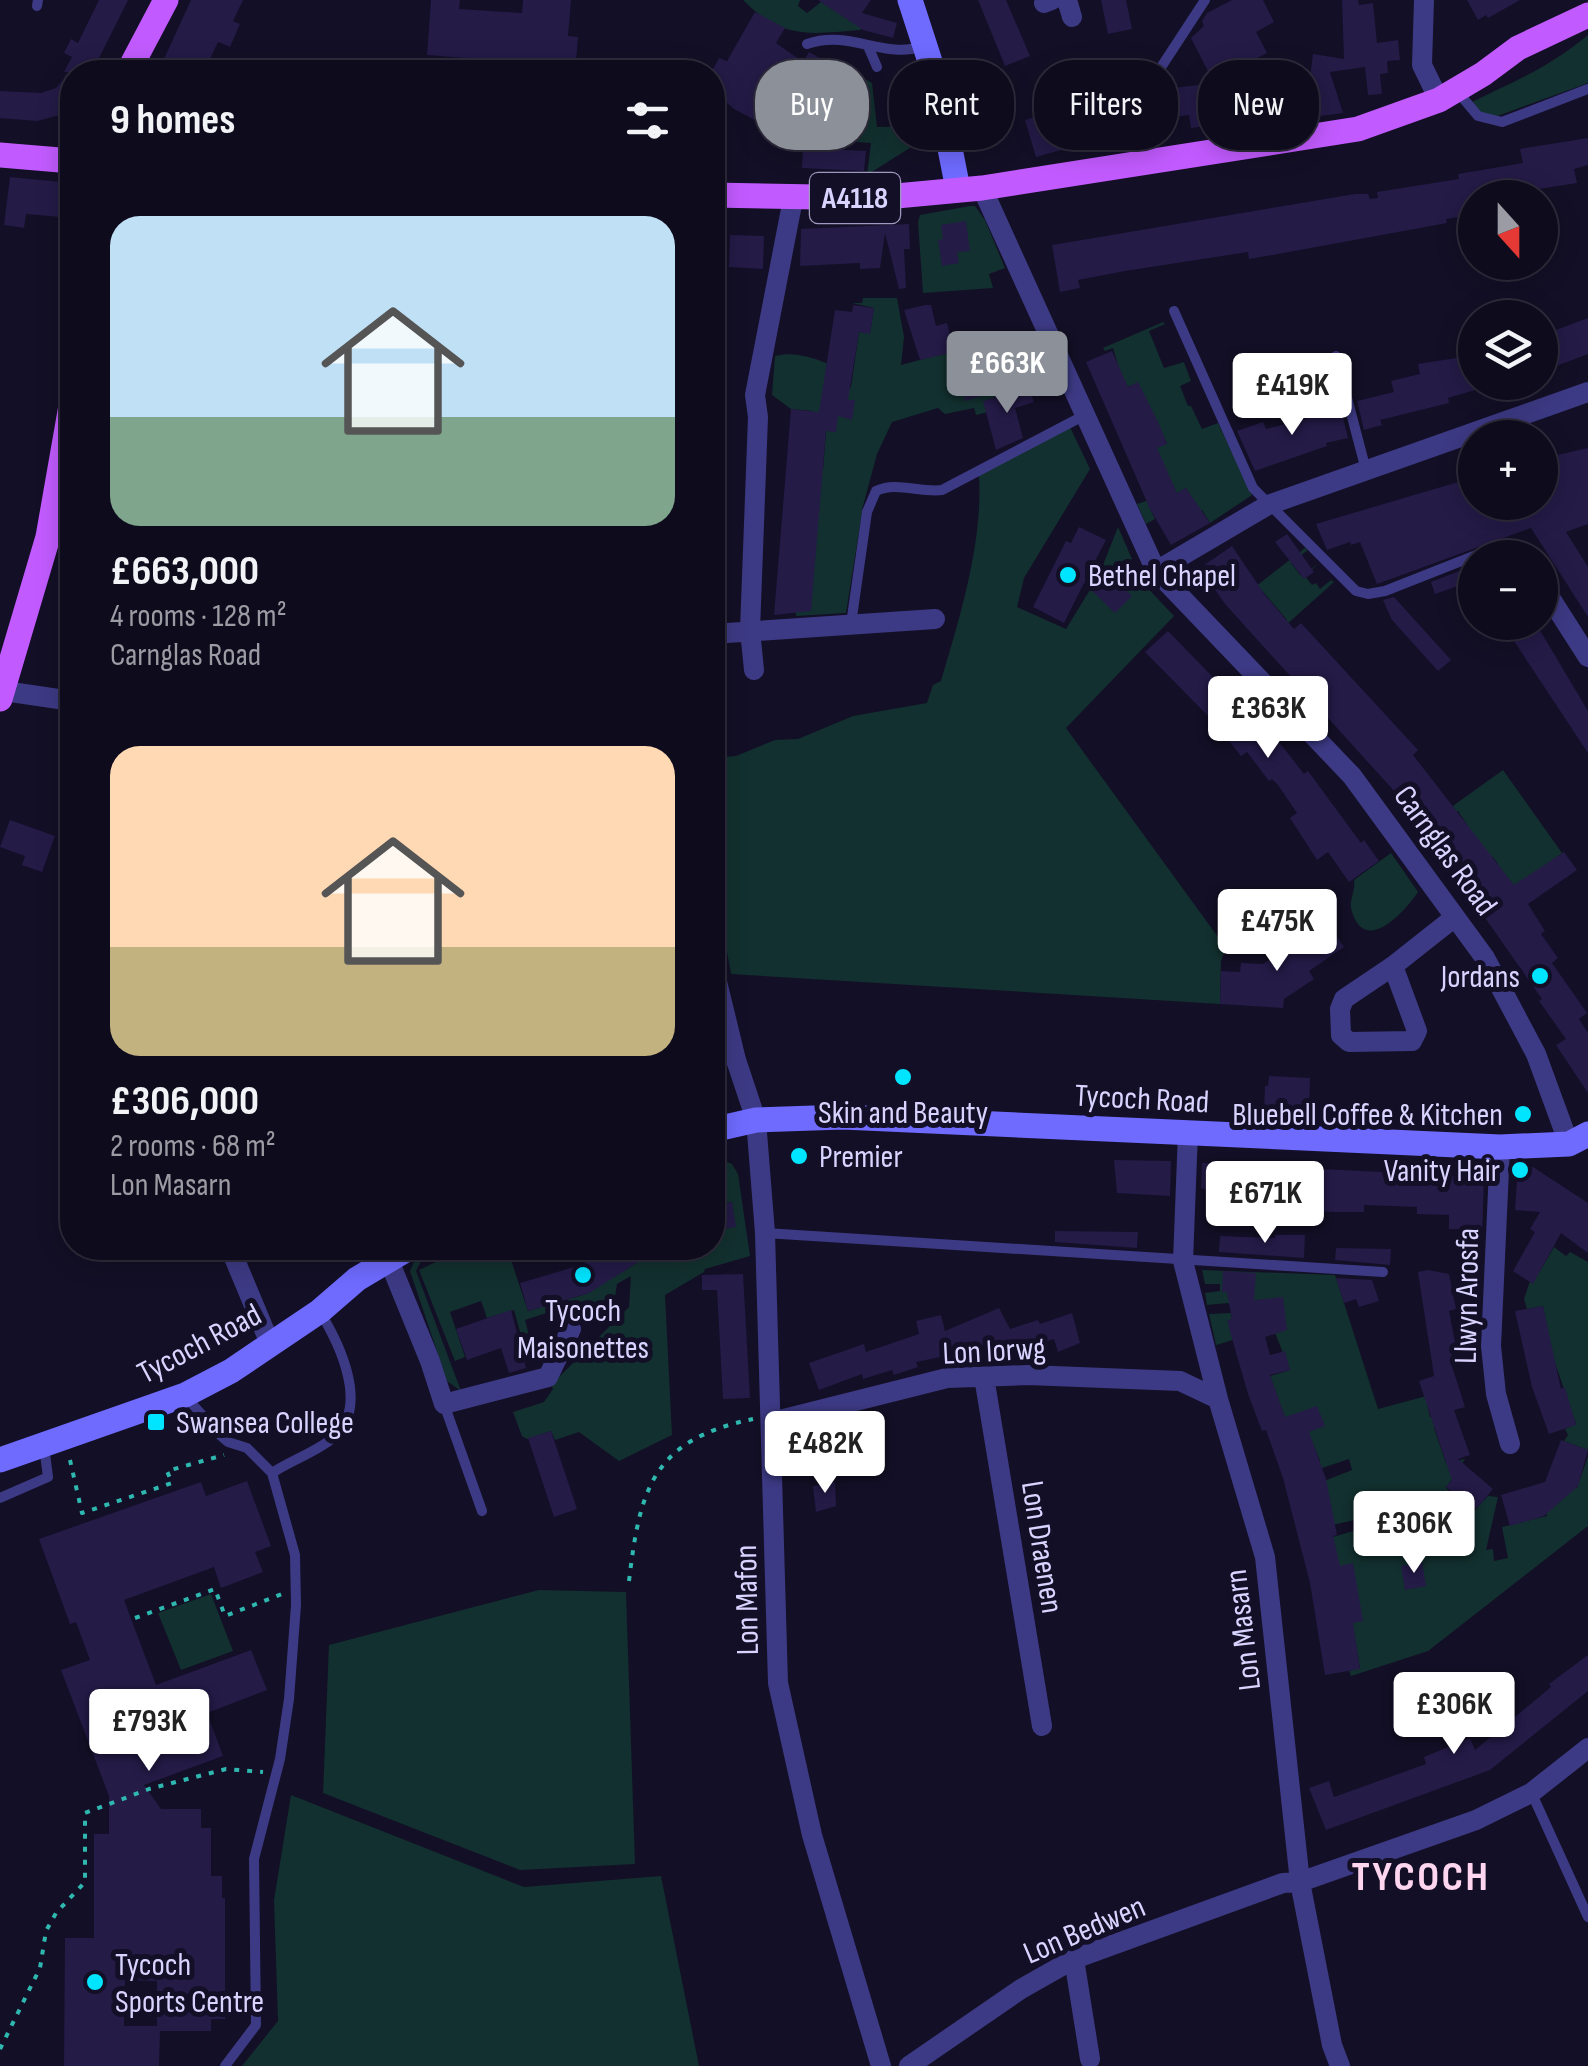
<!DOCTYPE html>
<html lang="en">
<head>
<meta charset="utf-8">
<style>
	:root { --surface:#0e0b1c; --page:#171425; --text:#f1f3f6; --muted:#9b9ba3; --line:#2e2b3b; --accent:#8c9099 }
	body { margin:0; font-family:"Sofia Sans Condensed",sans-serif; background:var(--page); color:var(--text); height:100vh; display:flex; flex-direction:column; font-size:38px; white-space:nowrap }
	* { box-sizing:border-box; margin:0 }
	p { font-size:32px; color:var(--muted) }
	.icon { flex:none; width:55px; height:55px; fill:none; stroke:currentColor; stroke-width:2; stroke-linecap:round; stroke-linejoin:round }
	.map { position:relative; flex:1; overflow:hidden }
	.details { position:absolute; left:60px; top:60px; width:665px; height:1200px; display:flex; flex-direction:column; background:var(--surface); border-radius:40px; box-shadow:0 5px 25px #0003,0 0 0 2px var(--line) }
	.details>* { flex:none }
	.guide { position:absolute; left:755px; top:60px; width:682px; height:90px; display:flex; gap:20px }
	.needle { width:65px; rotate:159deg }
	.buttons { position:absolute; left:1458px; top:180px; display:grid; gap:20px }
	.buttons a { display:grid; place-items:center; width:100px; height:100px; border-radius:50%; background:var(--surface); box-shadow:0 5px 25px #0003,0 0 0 2px var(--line); font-size:50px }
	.price { position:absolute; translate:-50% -85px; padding:0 22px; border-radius:10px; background:#fff; color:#222; font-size:32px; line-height:65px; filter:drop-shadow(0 2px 5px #0008) }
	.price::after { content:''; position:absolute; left:50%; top:60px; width:30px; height:22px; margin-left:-15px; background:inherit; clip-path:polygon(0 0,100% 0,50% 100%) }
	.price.on { background:var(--accent); color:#fff }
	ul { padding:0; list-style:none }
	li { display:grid; align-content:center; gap:20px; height:530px; padding:0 50px }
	li span { display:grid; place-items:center; height:310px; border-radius:30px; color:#555 }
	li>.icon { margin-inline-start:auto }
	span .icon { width:180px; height:180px; fill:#fffc; stroke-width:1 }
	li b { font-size:42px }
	h2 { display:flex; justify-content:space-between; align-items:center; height:120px; padding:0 50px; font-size:42px }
	.pill { padding:0 35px; border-radius:40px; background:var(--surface); box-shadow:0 5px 25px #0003,0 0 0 2px var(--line); font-size:35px; line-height:90px }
	.pill.on { background:var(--accent); color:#fff }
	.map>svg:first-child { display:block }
	.green { fill:#12302f }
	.building { fill:#241b47; fill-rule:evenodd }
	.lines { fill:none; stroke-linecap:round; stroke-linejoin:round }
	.path { stroke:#2fb8b0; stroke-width:4; stroke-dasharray:5 8; stroke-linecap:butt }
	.lane { stroke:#3d3a85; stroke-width:10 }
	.street { stroke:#3d3a85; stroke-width:20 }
	.secondary { stroke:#6f6bff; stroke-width:25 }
	.primary { stroke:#c25bff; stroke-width:25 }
	.poi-dot { fill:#00e5ff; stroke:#130f26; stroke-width:4 }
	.labels { text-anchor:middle; stroke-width:10; stroke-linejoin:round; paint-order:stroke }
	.shield { fill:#130f26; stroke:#9e99be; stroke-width:2.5 }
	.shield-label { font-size:30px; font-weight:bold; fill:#d9d4ff }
	.poi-label { font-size:32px; fill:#d9d4ff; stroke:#130f26; text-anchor:start }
	.street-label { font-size:32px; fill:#d9d4ff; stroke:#130f26 }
	.district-label { font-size:42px; font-weight:bold; letter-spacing:2.5px; fill:#ffd6f0; stroke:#130f26 }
</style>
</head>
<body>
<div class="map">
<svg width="1588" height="2066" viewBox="0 0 1588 2066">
	<rect width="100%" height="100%" fill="#130f26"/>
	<path class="green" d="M743 0H800L798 6 807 13 821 2 862 28 860 30C810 34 782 40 743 0Z
		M1588 35V83L1492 118H1487L1468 104C1516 80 1545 70 1588 35Z
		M862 77 872 83 877 127 922 126 924 139 867 175 871 143 857 142 852 135H840L836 129 852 92Z
		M970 206H975L985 220 1005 268 989 274 993 288 923 293 918 222 920 215Z
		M863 298H897L904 337 901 365 994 340 989 346 953 357 965 400 1048 374 1011 392 1015 405 976 415 974 408 945 414 938 408 892 422 877 454 863 506 846 613 796 616V611H811L807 468 823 470 826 431 812 411 791 409 772 395 775 356C793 351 810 357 827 363L820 410 855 401 837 399 851 387 859 332 870 333 874 308 852 303H862Z
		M1163 322 1165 324 1149 331 1164 368 1184 362 1191 381 1180 386 1188 406H1191L1202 429 1218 423 1252 495 1210 523 1202 510 1192 516V498L1186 488 1150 509 1155 519 1146 524 1137 504 1152 499 1154 449 1167 443 1137 383 1125 388 1113 348 1105 351 1103 348Z
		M1023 345 1036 369 1023 378 998 383 991 357Z
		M1069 425 1090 469 1024 578 1017 607 1066 629 1099 575 1118 527 1132 559 1124 563 1174 616 1066 728 1226 948 1221 961 1220 1004 731 974 713 875 712 758 736 756 775 740 798 739 853 716 927 703 933 685 941 681C960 616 983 544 979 475Z
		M1305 548 1308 550 1291 563 1301 576 1318 564 1305 576 1312 585 1316 583 1320 589 1331 580 1334 582 1285 626 1287 620 1259 587 1251 590Z
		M1503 770 1562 853 1502 898 1498 864 1493 857 1481 866 1458 834 1468 826 1458 811 1447 818 1443 813Z
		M1391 853 1418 892C1406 910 1366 956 1352 912 1348 900 1356 892 1354 880Z
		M719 1158 732 1164 738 1174 750 1256 705 1269 704 1272 665 1295 672 1435 619 1461 579 1432 555 1440 551 1431 527 1439 522 1436 513 1412 544 1402 553 1389 551 1385 629 1307 631 1276 617 1284 615 1297 581 1312 565 1307 525 1320 534 1355 527 1357 514 1310 487 1318 481 1301 450 1312 465 1357 455 1361 419 1270 465 1248H507L528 1311 586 1294 651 1254 647 1248 666 1249 668 1257 681 1255 680 1248H712L713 1231 731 1202 713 1205V1174L714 1183 726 1181Z
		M1554 1247 1566 1256 1570 1252 1588 1262V1450L1564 1441 1568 1435 1565 1429 1576 1424 1553 1357 1543 1306 1527 1309 1524 1299 1530 1281 1533 1283Z
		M436 1248H454L421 1261 416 1271 461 1391 447 1381 410 1271 417 1255Z
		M1202 1270 1335 1275 1378 1409 1434 1394 1427 1405 1430 1417 1440 1414 1434 1428 1446 1463 1465 1459 1446 1488 1474 1511 1488 1496 1498 1497 1486 1550 1493 1549 1494 1561 1508 1558 1502 1527 1547 1516 1542 1498 1555 1480 1577 1488 1588 1456V1526L1428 1651 1351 1676 1349 1671 1360 1668 1354 1633 1334 1583 1333 1537 1357 1530 1355 1520 1323 1527 1324 1481 1352 1470 1349 1459 1307 1473 1320 1461 1314 1446 1291 1434 1270 1376 1290 1370 1273 1328 1216 1345 1209 1314 1231 1313 1232 1319 1228 1321 1231 1334 1257 1329 1228 1303 1207 1305 1205 1293 1220 1291V1284H1205Z
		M539 1590 626 1592 635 1864 520 1870 323 1793 329 1645Z
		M211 1594 233 1651 181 1670 158 1613Z
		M291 1795 524 1887 661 1876 699 2066H242L278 2021 274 1900Z"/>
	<path class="building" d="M99 0H128L92 72H72V112L37 121 0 118V91L41 93 56 88 70 72H64L72 57 64 53 71 39 78 43Z
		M191 0H243L233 21 240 24 230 47 218 42 204 72H158Z
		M431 0H460L459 9 522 13 523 0H571L568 36 578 37 576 61 562 60 561 71 465 64V58L427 55Z
		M818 0H871L862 13 897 23 893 38 863 30Z
		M978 0H1006L1030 56 1005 66Z
		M1101 0H1126L1132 29 1108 34Z
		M1232 0H1263L1274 22 1256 32 1267 53 1253 60 1258 105 1207 111 1209 126 1191 128 1189 115 1160 119 1157 90 1214 83 1191 38 1204 26 1202 21 1207 13Z
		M1342 0H1358L1359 5 1373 3 1377 43 1398 40 1400 60 1387 61 1388 73 1380 74 1382 94 1368 95 1365 67 1330 72 1343 113 1305 118 1313 54 1344 59Z
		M1467 0H1520L1488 18 1486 15 1478 20Z
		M755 12 785 28 776 43 803 62 809 52 854 77 823 137 845 138 844 150 866 151 864 171 802 168 804 129 775 131 734 109 712 89V71L719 58 727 61Z
		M1122 71 1126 89 1116 90 1118 97 1084 104 1079 80Z
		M1061 109 1072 147 1036 157 1025 120Z
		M1588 138V165L1574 169 1577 183 1513 193V198H1475V214L1446 219 1447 223 1278 254 1249 259 1248 252 1125 271 1078 280 1080 288 1060 292 1052 245 1355 194H1368L1370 199 1378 198 1377 192 1459 179 1458 174 1523 163 1520 149Z
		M10 177 72 183V218L26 214 24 228 4 225Z
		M966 221 970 251 957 252 959 263 942 266 938 240 943 239 941 225Z
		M909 224 910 249H904L906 288 899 289 885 233 880 268 860 269V263L800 266 801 229Z
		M730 235 764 236 763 269 729 267Z
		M853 305 874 308 870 334 859 332 848 400H855L852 420 838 416 836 432 826 431 811 611 774 615 791 409 819 412 835 310 852 312Z
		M925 305H931L936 326 947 323 954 352 920 360 904 310Z
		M1588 318V354L1546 370 1540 354V336Z
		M977 350 989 394 965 401 952 357Z
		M1112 351 1128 387 1138 382 1159 424 1167 444 1157 448 1177 493 1186 488 1210 523 1171 545 1150 509 1086 362Z
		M1475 355V390L1448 398 1449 403 1380 420 1382 425 1364 430 1357 401 1394 392 1391 381 1420 374 1418 364Z
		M1028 386 1034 402 1015 408 1023 438 996 450 983 401Z
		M1340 406 1348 438 1326 443 1327 446 1255 471 1237 431 1263 422 1266 429 1324 414 1323 410Z
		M1588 448V524L1566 532 1588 567V617L1531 528 1377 584 1360 542 1351 545 1350 542 1327 550 1316 524 1475 477V502H1540V459Z
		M1079 527 1106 540 1095 561 1132 596 1115 613 1084 583 1064 623 1033 607 1066 541 1071 543Z
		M1287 534 1314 572 1304 579 1275 542Z
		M1232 546 1265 595 1294 629 1301 623 1418 750 1413 755 1514 885 1564 852 1577 870 1528 904 1545 931 1541 934 1558 958 1552 963 1587 1013 1579 1019 1588 1033V1093L1556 1045 1566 1039 1539 1001 1542 999 1404 802 1225 604 1200 568Z
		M1475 565V580L1435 594 1431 582Z
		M1394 597 1451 660 1438 671 1392 620 1383 600Z
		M1496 622H1535L1588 711V753L1512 638 1507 640Z
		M1168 631 1242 707 1269 741 1275 737 1304 774 1308 771 1361 843 1364 840 1379 861 1349 882 1328 852 1317 860 1290 818 1297 813 1278 785 1272 779 1269 781 1247 752 1241 756 1212 720 1145 652Z
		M10 820 55 836 42 872 22 865 25 856 0 847Z
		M1330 927 1344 947 1309 971 1314 979 1284 999 1283 1008 1220 1004 1221 971 1240 972 1241 963 1263 964 1289 947 1293 952Z
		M1269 1076 1310 1078 1309 1113 1264 1111 1265 1086H1268Z
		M1114 1160 1171 1161 1170 1196 1117 1193Z
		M1202 1163 1484 1177 1482 1236 1464 1235 1465 1229H1449V1215L1417 1214V1207L1364 1205V1212H1335L1310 1211 1311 1202 1221 1206V1200H1210V1191L1201 1188Z
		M1518 1166 1533 1167 1588 1203V1253L1561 1233 1533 1284 1513 1271 1535 1232 1530 1229 1540 1212 1515 1210Z
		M732 1202 736 1227 712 1231 713 1205Z
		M1055 1231 1138 1232 1137 1248 1055 1242Z
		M1275 1235H1305L1304 1258 1219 1252 1220 1236 1275 1238Z
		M609 1248H661L589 1293 528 1311 520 1283 581 1265Z
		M1336 1248 1391 1249 1390 1265 1335 1260Z
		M1428 1270 1449 1274 1456 1309 1449 1311 1458 1358 1450 1360 1465 1407 1454 1410 1470 1455 1458 1459 1493 1489 1477 1508H1471L1446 1487 1452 1480 1419 1381 1434 1376 1418 1272Z
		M1223 1271 1256 1273 1254 1300 1283 1297 1287 1330 1265 1337 1270 1355 1285 1351 1290 1370 1270 1375 1285 1417 1317 1406 1325 1426 1309 1432 1326 1479 1337 1535 1333 1536 1340 1566 1353 1563 1363 1621 1353 1623 1360 1669 1325 1675 1310 1583 1283 1478 1266 1430 1262 1431 1248 1394 1229 1328 1228 1320 1232 1319 1227 1292H1222Z
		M743 1274 750 1398 723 1399 717 1290H702V1275Z
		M1336 1278 1372 1280 1379 1301 1359 1307 1356 1299 1344 1303Z
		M1543 1306 1561 1389 1565 1387 1576 1425 1549 1434 1532 1387 1515 1311Z
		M999 1308 1010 1329 1038 1320 1040 1324 1072 1313 1080 1343 1058 1352 1054 1339 993 1356 989 1346 962 1356 961 1353 916 1362 918 1367 894 1375 892 1370 863 1379 862 1374 819 1390 809 1363 864 1344 866 1352 919 1334 916 1321 941 1315 945 1331Z
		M511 1310 526 1368 509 1373 501 1348 467 1360 456 1329Z
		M875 1429 880 1453 829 1462 827 1438Z
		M551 1431 577 1509 554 1517 528 1438Z
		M1561 1440 1588 1450 1578 1486 1544 1516 1510 1526 1501 1495 1545 1482Z
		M247 1481 271 1546 255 1552 263 1572 221 1588 214 1567 124 1600 156 1685 251 1650 267 1690 207 1713 223 1756 144 1785 161 1809H201V1828H211V1876H222V1898H225V2019H211V2031H160L159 2066H64L65 1938H94V1834H109V1796L61 1670 90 1660 76 1622 70 1624 39 1539 201 1482 206 1496ZM125 1980 157 1981V2026H124Z
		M835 1482 836 1506 816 1512 813 1486Z
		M1422 1562 1426 1586 1405 1590 1401 1566Z
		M1588 1655V1691L1490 1770 1326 1830 1309 1788 1329 1781 1334 1797 1426 1764 1424 1757 1470 1738 1475 1750 1551 1687 1549 1684Z"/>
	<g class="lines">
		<path class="path" d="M70 1460 82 1513 172 1483 167 1471 224 1455
			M629 1581C640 1489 652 1440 753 1419
			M135 1618 215 1589 225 1616 282 1594
			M0 2049 40 1968 46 1931 56 1913 85 1882V1813L149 1789 226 1769 263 1772"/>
		<path class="lane" d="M37 6 38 0
			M807 44C852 29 882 60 924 46
			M868 46 877 67
			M1457 91 1478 116 1502 122 1588 89
			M1143 159 1139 101 1205 0
			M1174 311 1253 488 1356 591 1368 594 1385 591 1479 554 1521 552
			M1336 356 1366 470
			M851 624 867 512 876 491C895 481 921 493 942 490L1085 415
			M765 1233 1383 1272
			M83 1248 98 1256 148 1248
			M185 1396 221 1436 228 1442 247 1448 272 1473 295 1555 296 1605 289 1699 280 1759 254 1859 256 2025 225 2066
			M444 1404 482 1511
			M272 1473C291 1460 317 1452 334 1437 370 1406 339 1343 320 1312
			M0 1498 48 1477 44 1446
			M1532 1794 1588 1917"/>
		<path class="street" d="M1067 0 1072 17
			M1424 0 1422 65 1439 100
			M1044 3 1052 0
			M982 188 1156 571 1352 776 1485 958 1536 1054 1569 1144
			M1521 552 1525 558
			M1156 571 1268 505 1588 392
			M1540 582 1588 657
			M712 634 935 619
			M754 670 750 630 758 417 755 395 793 199
			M4 691 72 701
			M712 961 736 1060 756 1120 765 1233 778 1683 812 1835 881 2066
			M1393 966 1417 1031 1412 1041 1349 1042 1341 1035 1340 1009 1344 999 1393 966 1455 917
			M1188 1132 1183 1261 1218 1399 1265 1557 1300 1882 1332 2045 1340 2066
			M1500 1147 1491 1346 1496 1394 1510 1444
			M230 1248 271 1346
			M388 1258 430 1361 444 1404 548 1377 571 1329
			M984 1377 1042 1726
			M772 1422 947 1378 1028 1375 1180 1381 1218 1399
			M1074 1959 1090 2059
			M909 2066 1021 1989 1074 1959 1283 1883 1300 1882 1476 1820 1531 1793 1588 1748"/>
		<path class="secondary" d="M910 0 937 83 958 189
			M712 1130 756 1120 843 1117 1500 1147 1569 1144 1588 1134
			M0 1460 185 1395 231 1371 320 1311 357 1279 409 1248"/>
		<path class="primary" d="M128 72 166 0
			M0 155 72 161
			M712 195 875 198 982 188 1358 129 1439 100 1483 74 1518 48 1588 15
			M0 699 48 537 72 400"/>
	</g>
	<g class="poi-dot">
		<circle cx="1068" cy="575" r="10"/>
		<circle cx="1540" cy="976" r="10"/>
		<circle cx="903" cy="1077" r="10"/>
		<circle cx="1523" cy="1114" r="10"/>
		<circle cx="799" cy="1156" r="10"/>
		<circle cx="1520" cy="1170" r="10"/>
		<circle cx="583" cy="1275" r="10"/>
		<rect x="146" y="1412" width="20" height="20" rx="5"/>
		<circle cx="95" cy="1982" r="10"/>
	</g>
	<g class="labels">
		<rect class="shield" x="810" y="173" width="90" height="50" rx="8"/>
		<g class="shield-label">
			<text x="855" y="208">A4118</text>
		</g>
		<g class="poi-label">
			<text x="1088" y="586">Bethel Chapel</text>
			<text x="1520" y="987" text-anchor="end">Jordans</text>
			<text x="903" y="1123" text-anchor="middle">Skin and Beauty</text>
			<text x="1503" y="1125" text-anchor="end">Bluebell Coffee &amp; Kitchen</text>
			<text x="819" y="1167">Premier</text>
			<text x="1500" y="1181" text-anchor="end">Vanity Hair</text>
			<text x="583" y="1321" text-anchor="middle">Tycoch<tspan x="583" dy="37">Maisonettes</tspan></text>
			<text x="176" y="1433">Swansea College</text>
			<text x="115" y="1975">Tycoch<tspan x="115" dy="37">Sports Centre</tspan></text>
		</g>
		<g class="street-label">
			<text transform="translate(1446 850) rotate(54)" y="11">Carnglas Road</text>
			<text transform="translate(1142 1098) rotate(3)" y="11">Tycoch Road</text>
			<text transform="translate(1466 1296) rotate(-89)" y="11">Llwyn Arosfa</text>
			<text transform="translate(199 1343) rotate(-28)" y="11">Tycoch Road</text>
			<text transform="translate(994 1350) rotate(-3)" y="11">Lon Iorwg</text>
			<text transform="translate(1043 1547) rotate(81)" y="11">Lon Draenen</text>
			<text transform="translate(746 1600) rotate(-91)" y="11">Lon Mafon</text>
			<text transform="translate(1242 1630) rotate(-97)" y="11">Lon Masarn</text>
			<text transform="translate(1084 1929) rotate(-23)" y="11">Lon Bedwen</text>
		</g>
		<g class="district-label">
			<text x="1421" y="1890">TYCOCH</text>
		</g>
	</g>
</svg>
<div class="buttons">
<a><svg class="needle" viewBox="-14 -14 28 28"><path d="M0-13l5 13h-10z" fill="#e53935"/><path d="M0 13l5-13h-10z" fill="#9b9ba3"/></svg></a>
<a><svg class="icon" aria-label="layers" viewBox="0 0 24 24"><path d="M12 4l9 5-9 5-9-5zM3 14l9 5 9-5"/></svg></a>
<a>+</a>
<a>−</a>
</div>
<b class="price on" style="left:1007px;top:416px">£663K</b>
<b class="price" style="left:1292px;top:438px">£419K</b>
<b class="price" style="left:1268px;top:761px">£363K</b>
<b class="price" style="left:1277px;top:974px">£475K</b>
<b class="price" style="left:1265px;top:1246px">£671K</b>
<b class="price" style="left:825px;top:1496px">£482K</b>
<b class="price" style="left:1414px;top:1576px">£306K</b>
<b class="price" style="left:1454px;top:1757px">£306K</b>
<b class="price" style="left:149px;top:1774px">£793K</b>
<div class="guide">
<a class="pill on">Buy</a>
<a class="pill">Rent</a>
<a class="pill">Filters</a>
<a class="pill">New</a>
</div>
<section class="details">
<h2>9 homes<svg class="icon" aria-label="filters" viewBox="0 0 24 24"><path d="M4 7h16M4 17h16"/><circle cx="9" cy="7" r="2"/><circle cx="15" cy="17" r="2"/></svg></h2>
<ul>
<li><span style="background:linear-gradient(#bfe0f5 65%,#7fa58c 0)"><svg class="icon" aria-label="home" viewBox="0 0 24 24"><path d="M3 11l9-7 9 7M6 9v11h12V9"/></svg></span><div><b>£663,000</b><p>4 rooms · 128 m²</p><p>Carnglas Road</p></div></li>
<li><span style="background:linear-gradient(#ffd9b3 65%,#c2b280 0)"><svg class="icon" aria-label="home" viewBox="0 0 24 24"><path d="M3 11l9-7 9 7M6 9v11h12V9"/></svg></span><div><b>£306,000</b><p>2 rooms · 68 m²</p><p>Lon Masarn</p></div></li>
</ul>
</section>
</div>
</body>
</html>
